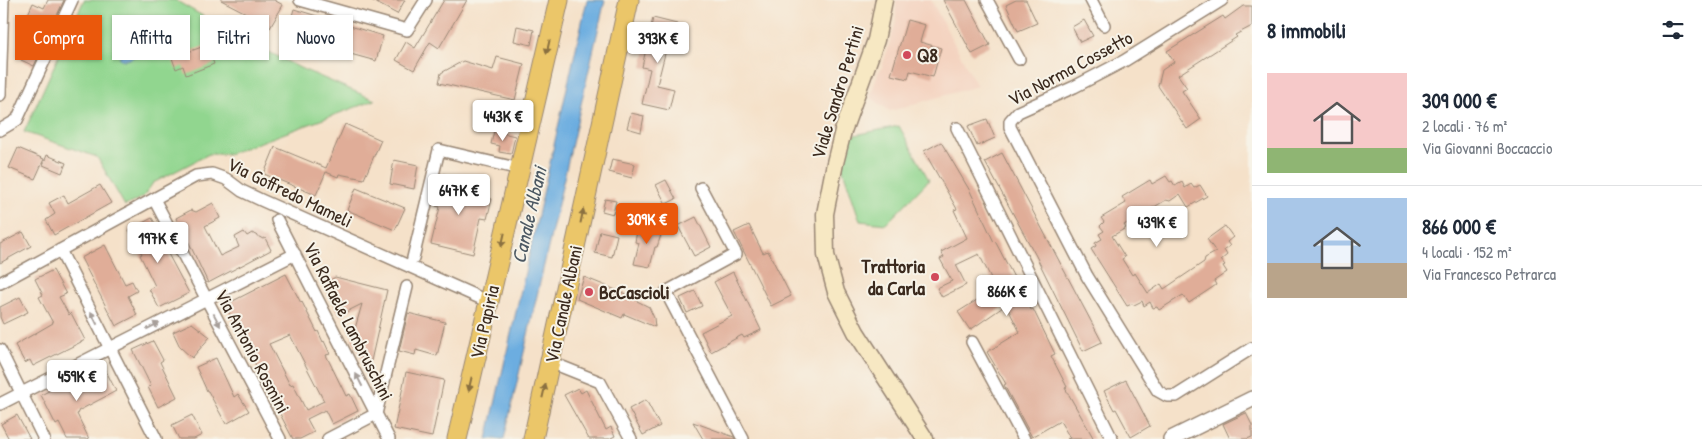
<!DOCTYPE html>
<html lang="it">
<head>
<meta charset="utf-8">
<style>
	:root { --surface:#fff; --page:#f6f6f7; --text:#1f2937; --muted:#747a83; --line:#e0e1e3; --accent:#ea580c }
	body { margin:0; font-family:"Patrick Hand",sans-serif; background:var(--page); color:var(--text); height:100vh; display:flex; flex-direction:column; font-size:19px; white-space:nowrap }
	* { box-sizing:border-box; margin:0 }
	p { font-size:16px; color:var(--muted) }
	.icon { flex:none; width:28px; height:28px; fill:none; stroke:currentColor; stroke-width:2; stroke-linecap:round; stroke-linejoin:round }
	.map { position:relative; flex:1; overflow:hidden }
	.panel { display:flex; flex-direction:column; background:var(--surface); width:450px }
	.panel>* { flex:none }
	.hud { position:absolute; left:15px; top:15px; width:475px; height:45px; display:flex; gap:10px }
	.price { position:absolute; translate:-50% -42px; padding:0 11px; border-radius:5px; background:#fff; color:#222; font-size:16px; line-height:32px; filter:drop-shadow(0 1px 2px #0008) }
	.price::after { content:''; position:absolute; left:50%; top:30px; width:15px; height:11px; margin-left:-8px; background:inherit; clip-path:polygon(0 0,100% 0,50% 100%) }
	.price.current { background:var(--accent); color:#fff }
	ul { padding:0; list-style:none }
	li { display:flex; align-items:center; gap:15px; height:125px; padding:0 15px }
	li+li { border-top:1px solid var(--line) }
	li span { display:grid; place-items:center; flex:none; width:140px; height:100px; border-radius:0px; color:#555 }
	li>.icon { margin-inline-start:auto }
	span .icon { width:60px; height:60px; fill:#fffc; stroke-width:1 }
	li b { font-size:21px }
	h2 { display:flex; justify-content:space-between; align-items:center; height:60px; padding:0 15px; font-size:21px }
	.chip { padding:0 18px; border-radius:0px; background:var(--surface); box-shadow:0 1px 4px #0004; font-size:18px; line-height:45px }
	.chip.current { background:var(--accent); color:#fff }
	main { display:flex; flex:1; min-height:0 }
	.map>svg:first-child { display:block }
	.built { fill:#f4d3c0 }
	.green { fill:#91d68f; stroke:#668056 }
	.water { fill:#6cade0; stroke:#546c7f }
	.building { fill:#e0ad98; fill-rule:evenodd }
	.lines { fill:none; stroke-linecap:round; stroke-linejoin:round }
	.minor-casing { stroke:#988674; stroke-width:14 }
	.tertiary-casing { stroke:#988674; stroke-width:18 }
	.secondary-casing { stroke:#988674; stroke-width:19 }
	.primary-casing { stroke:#988674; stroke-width:21 }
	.minor { stroke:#fff; stroke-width:11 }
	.tertiary { stroke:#fff; stroke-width:15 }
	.secondary { stroke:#f7e8c3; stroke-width:16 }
	.primary { stroke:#ebc669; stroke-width:19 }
	.oneway { fill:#8a7040 }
	.oneway2 { fill:#a79f9a }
	.poi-dot { fill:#d1495b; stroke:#f7f3e8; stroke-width:2 }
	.labels { text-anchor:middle; stroke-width:4; stroke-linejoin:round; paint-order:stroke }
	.poi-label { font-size:19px; font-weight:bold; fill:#3b2a1e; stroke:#f7f3e8; text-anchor:start }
	.street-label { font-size:19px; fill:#3b2a1e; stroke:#f7f3e8 }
	.water-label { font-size:20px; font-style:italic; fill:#4c5862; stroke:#f7f3e8 }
</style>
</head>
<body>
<main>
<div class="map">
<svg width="1252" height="439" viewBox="0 0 1252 439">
	<rect width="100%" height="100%" fill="#f7f3e8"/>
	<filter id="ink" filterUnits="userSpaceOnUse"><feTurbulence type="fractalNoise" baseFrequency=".02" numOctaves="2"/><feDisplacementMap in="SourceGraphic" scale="10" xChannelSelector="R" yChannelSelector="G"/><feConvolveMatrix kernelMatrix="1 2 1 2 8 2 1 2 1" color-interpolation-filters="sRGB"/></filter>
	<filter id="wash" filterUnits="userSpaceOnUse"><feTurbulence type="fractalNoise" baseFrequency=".0096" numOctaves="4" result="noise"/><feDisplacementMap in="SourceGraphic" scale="20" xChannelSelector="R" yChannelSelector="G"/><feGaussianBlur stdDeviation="1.12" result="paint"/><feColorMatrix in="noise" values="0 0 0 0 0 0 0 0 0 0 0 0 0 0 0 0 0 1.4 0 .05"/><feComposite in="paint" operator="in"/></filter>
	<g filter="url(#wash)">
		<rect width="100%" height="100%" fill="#f5e1c9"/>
		<path class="built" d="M896 0H931L977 86 890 111 870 97 878 73 882 68 896 22Z"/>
		<path class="green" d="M84 0H175L234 34 300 68 375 100 228 154H209L153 183 143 197 125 206 97 157 24 132Z
			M899 126 929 180 886 224 860 221 841 164 850 136Z"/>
		<path class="water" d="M587 0H605L504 439H487Z
			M133 40 139 46 137 55C130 59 126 62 119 58L121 54 131 51 130 42Z"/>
		<g id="blocks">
			<path class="building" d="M48 0H64L34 66 21 60 23 55 20 54 24 46 20 44 33 16 28 14 33 3 44 8Z
				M221 0H274L283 5 270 28 247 16 248 14Z
				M371 0H405L397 14Z
				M444 0H467L439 48 430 42 414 70 396 60 406 42 415 48Z
				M943 0H966L990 45 972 54Z
				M1016 0H1026L1037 23 1018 31 1006 5Z
				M1243 6H1252V26L1235 35 1237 37 1178 75 1187 88 1182 91 1201 119 1187 129 1158 86 1162 70 1174 62 1167 51 1223 16 1225 19Z
				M294 9 383 36 376 61 325 47 326 43 287 33Z
				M653 18 677 24 673 43 668 42 657 85 674 89 669 110 642 104 650 69 642 67Z
				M907 20 925 25 920 42 941 48 933 77 910 71 908 79 891 75Z
				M1084 20 1093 36 1080 42 1072 27Z
				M517 26 534 30 531 45 514 41Z
				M207 45 214 64 186 75 183 66 176 69 172 58Z
				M497 57 524 64 515 100 439 83 441 73 463 61 493 70Z
				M631 113 644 116 641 132 627 128Z
				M987 119 995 138 977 146 968 126Z
				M345 124 381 140 364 179 339 174 338 177 326 172 316 195 264 174 275 147 326 168Z
				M494 131 515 136 511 154 499 152 500 146 491 144Z
				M941 142 970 191 994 242 995 241 1031 310 1033 309 1055 354 1051 356 1067 387 1065 388 1094 439H1067L1070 438 1060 421 1032 437 1004 385 1006 384 987 352 1020 332 1006 305 970 330 958 312 996 288 979 254 956 265 966 285 942 297 937 288 952 281 940 259 944 257 941 252 967 238 954 210 957 209 924 151Z
				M18 148 44 159 35 179 9 168Z
				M1002 153 1102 342 1083 351 1036 256 985 162Z
				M47 155 66 163 62 173 43 165Z
				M612 159 635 164 632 178 609 172Z
				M394 160 418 165 414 189 390 184Z
				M444 174 465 180 462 192 492 199 487 219 481 218 473 254 431 244 440 207 436 206Z
				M1166 176 1170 182 1172 181 1175 186 1182 182 1185 188 1191 184 1194 188 1200 185 1207 196 1188 207 1180 194 1170 201 1166 200 1124 225 1126 228 1112 236 1125 257 1122 259 1132 275 1135 273 1148 293 1161 284 1164 289 1204 262 1205 258 1216 252 1207 239 1225 226 1233 237 1227 242 1230 246 1224 250 1227 255 1221 260 1225 265 1223 266 1227 272 1214 281 1216 285 1189 303 1183 295 1159 310 1157 307 1153 308 1150 302 1144 306 1142 301 1134 305 1132 304 1127 306 1091 249 1096 246 1095 243 1102 239 1099 234 1104 231 1100 226 1104 222 1101 218 1126 203 1122 197 1150 180 1152 184Z
				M666 180 676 199 666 204 656 185Z
				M100 185 111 203 54 235 46 220 55 214 49 203 64 195 68 203Z
				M356 188 405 208 395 230 347 210Z
				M605 199 616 201 613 214 602 211Z
				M213 203 220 218 205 226 220 256 239 247 235 237 244 232 247 236 252 233 263 239 265 238 271 250 208 283 183 230 182 231 176 218 191 210 196 212Z
				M696 217 711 247 694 256 678 226Z
				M152 218 162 236 159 237 189 293 159 308 149 289 155 286 140 255 142 254 129 230Z
				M653 223 661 235 657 247H655L650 267 634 264 639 243 635 242 637 231Z
				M749 225 763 253 768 251 791 296 771 306 734 232Z
				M600 231 617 235 612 257 595 253Z
				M23 232 31 246 0 263V244Z
				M105 245 125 284 132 281 137 291 128 296 137 315 116 326 81 258Z
				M53 270 66 294 59 297 69 315 71 313 85 340 33 366 30 360 25 363 15 345 53 323 39 297 43 295 35 279Z
				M733 272 761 330 744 338 742 335 711 352 701 332 732 316 714 282Z
				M286 274 301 303 302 302 317 332 318 331 323 342 324 341 330 354 326 355 346 396 350 394 358 411 332 424 325 410 307 419 314 432 300 439H293L279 412 276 414 268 397 271 395 225 305ZM290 335 324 401 306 410 293 384 290 385 269 344Z
				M335 277 387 290 371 361 362 359 352 339 362 304 340 315 323 285Z
				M584 277 638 299 637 301 649 307 654 318 655 327 624 314 622 318 577 299Z
				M695 291 702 306 687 313 680 298Z
				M20 297 28 312 3 324 0 317V307Z
				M408 313 445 322 437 356 416 350 415 355 399 351Z
				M192 323 210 337 192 358 180 347 173 332Z
				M153 341 163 360 160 362 177 397 158 407 148 387 151 386 133 350Z
				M216 358 234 397 238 394 249 411 226 424 208 391H207L196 367Z
				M105 369 116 391 78 411 79 413 77 414 89 439H67L59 423 56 425 41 395 64 383 67 388Z
				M406 372 444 380 432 437 394 429Z
				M1126 380 1150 426 1131 437 1116 409 1114 410 1104 391Z
				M578 388 581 393 586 390 606 430 611 427 615 436 611 438V439H589L564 395Z
				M646 400 660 426 643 435 629 409Z
				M1246 413 1252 425V437L1247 439H1230L1223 424Z
				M17 415 30 439H9L1 424Z
				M192 415 202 435 194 439H179L172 425Z
				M693 422 734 437 735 439H703Z"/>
		</g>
	</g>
	<g filter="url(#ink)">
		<use href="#blocks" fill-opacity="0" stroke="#988674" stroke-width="1"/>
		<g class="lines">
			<defs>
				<path id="minor" d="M300 0 407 30 426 0
					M987 0 1019 59
					M1091 0 1104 25
					M1222 0 1124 61 1074 87 1018 112 1010 121V127L1087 276 1158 391 1167 396H1176L1252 348
					M0 95 3 0
					M957 128 1112 439
					M0 130 17 120 72 0
					M701 188 736 254 666 292 743 439
					M154 199 280 439
					M277 220 389 439
					M60 250 156 439
					M413 258 439 150 520 169
					M0 283 196 176 212 174 226 179 242 191 261 200 489 302
					M972 342 1024 439
					M0 350 44 439
					M550 362 600 382 631 439
					M0 404 295 254
					M328 439 376 414 407 287"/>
				<path id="tertiary" d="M1171 439 1252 399"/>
				<path id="secondary" d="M884 0 876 40 843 131 835 163 825 214 826 255 836 292 856 332 925 439"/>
				<path id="primary" d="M457 439 559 0
					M533 439 629 0"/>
			</defs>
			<use href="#minor" class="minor-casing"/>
			<use href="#tertiary" class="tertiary-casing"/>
			<use href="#secondary" class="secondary-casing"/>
			<use href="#primary" class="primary-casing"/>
			<use href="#minor" class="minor"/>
			<use href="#tertiary" class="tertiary"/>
			<use href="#secondary" class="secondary"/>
			<use href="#primary" class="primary"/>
		</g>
		<defs><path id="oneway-solid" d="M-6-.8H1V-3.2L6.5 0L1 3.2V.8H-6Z" transform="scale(1.25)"/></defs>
		<g class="oneway">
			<use href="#oneway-solid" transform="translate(548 47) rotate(103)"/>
			<use href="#oneway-solid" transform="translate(582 216) rotate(-78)"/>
			<use href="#oneway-solid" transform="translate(503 240) rotate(103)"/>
			<use href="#oneway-solid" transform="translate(470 384) rotate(103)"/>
			<use href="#oneway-solid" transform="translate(544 391) rotate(-77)"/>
		</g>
		<g class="oneway2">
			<use href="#oneway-solid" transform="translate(94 318) rotate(-117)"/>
			<use href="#oneway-solid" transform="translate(217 320) rotate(62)"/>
			<use href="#oneway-solid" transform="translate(153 326) rotate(-27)"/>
			<use href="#oneway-solid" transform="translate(359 380) rotate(-117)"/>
		</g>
	</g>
	<g class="poi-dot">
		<circle cx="907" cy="55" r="5"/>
		<circle cx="935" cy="277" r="5"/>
		<circle cx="589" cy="292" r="5"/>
	</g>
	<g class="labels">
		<g class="poi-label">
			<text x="917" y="62">Q8</text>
			<text x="925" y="273" text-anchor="end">Trattoria<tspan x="925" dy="22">da Carla</tspan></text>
			<text x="599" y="299">BcCascioli</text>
		</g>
		<g class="street-label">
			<text transform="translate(1070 68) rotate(-28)" y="7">Via Norma Cossetto</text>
			<text transform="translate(837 92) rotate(-73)" y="7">Viale Sandro Pertini</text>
			<text transform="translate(290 192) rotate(26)" y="7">Via Goffredo Mameli</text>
			<text transform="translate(563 304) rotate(-78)" y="7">Via Canale Albani</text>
			<text transform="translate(349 321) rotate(63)" y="7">Via Raffaele Lambruschini</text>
			<text transform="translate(484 322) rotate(-77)" y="7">Via Papiria</text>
			<text transform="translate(253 351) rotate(62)" y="7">Via Antonio Rosmini</text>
		</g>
		<g class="water-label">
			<text transform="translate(529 215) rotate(-77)" y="7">Canale Albani</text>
		</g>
	</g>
</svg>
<b class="price" style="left:658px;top:64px">393K €</b>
<b class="price" style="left:503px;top:142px">443K €</b>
<b class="price" style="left:459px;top:216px">647K €</b>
<b class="price current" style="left:647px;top:245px">309K €</b>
<b class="price" style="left:1157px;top:248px">439K €</b>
<b class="price" style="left:158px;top:264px">197K €</b>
<b class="price" style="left:1007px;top:317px">866K €</b>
<b class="price" style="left:77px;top:402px">459K €</b>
<div class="hud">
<a class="chip current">Compra</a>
<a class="chip">Affitta</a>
<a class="chip">Filtri</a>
<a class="chip">Nuovo</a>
</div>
</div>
<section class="panel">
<h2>8 immobili<svg class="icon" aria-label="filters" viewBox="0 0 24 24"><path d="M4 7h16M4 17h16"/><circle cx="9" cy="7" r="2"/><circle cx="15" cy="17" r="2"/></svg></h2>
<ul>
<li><span style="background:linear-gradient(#f6c9c9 75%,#8fb573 0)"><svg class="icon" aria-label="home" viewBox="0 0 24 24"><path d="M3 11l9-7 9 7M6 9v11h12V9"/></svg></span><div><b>309 000 €</b><p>2 locali · 76 m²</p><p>Via Giovanni Boccaccio</p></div></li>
<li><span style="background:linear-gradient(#a9c7e8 65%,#b9a48a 0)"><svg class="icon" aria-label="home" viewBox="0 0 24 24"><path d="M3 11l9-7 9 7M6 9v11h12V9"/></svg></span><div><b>866 000 €</b><p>4 locali · 152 m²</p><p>Via Francesco Petrarca</p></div></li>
</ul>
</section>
</main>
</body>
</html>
